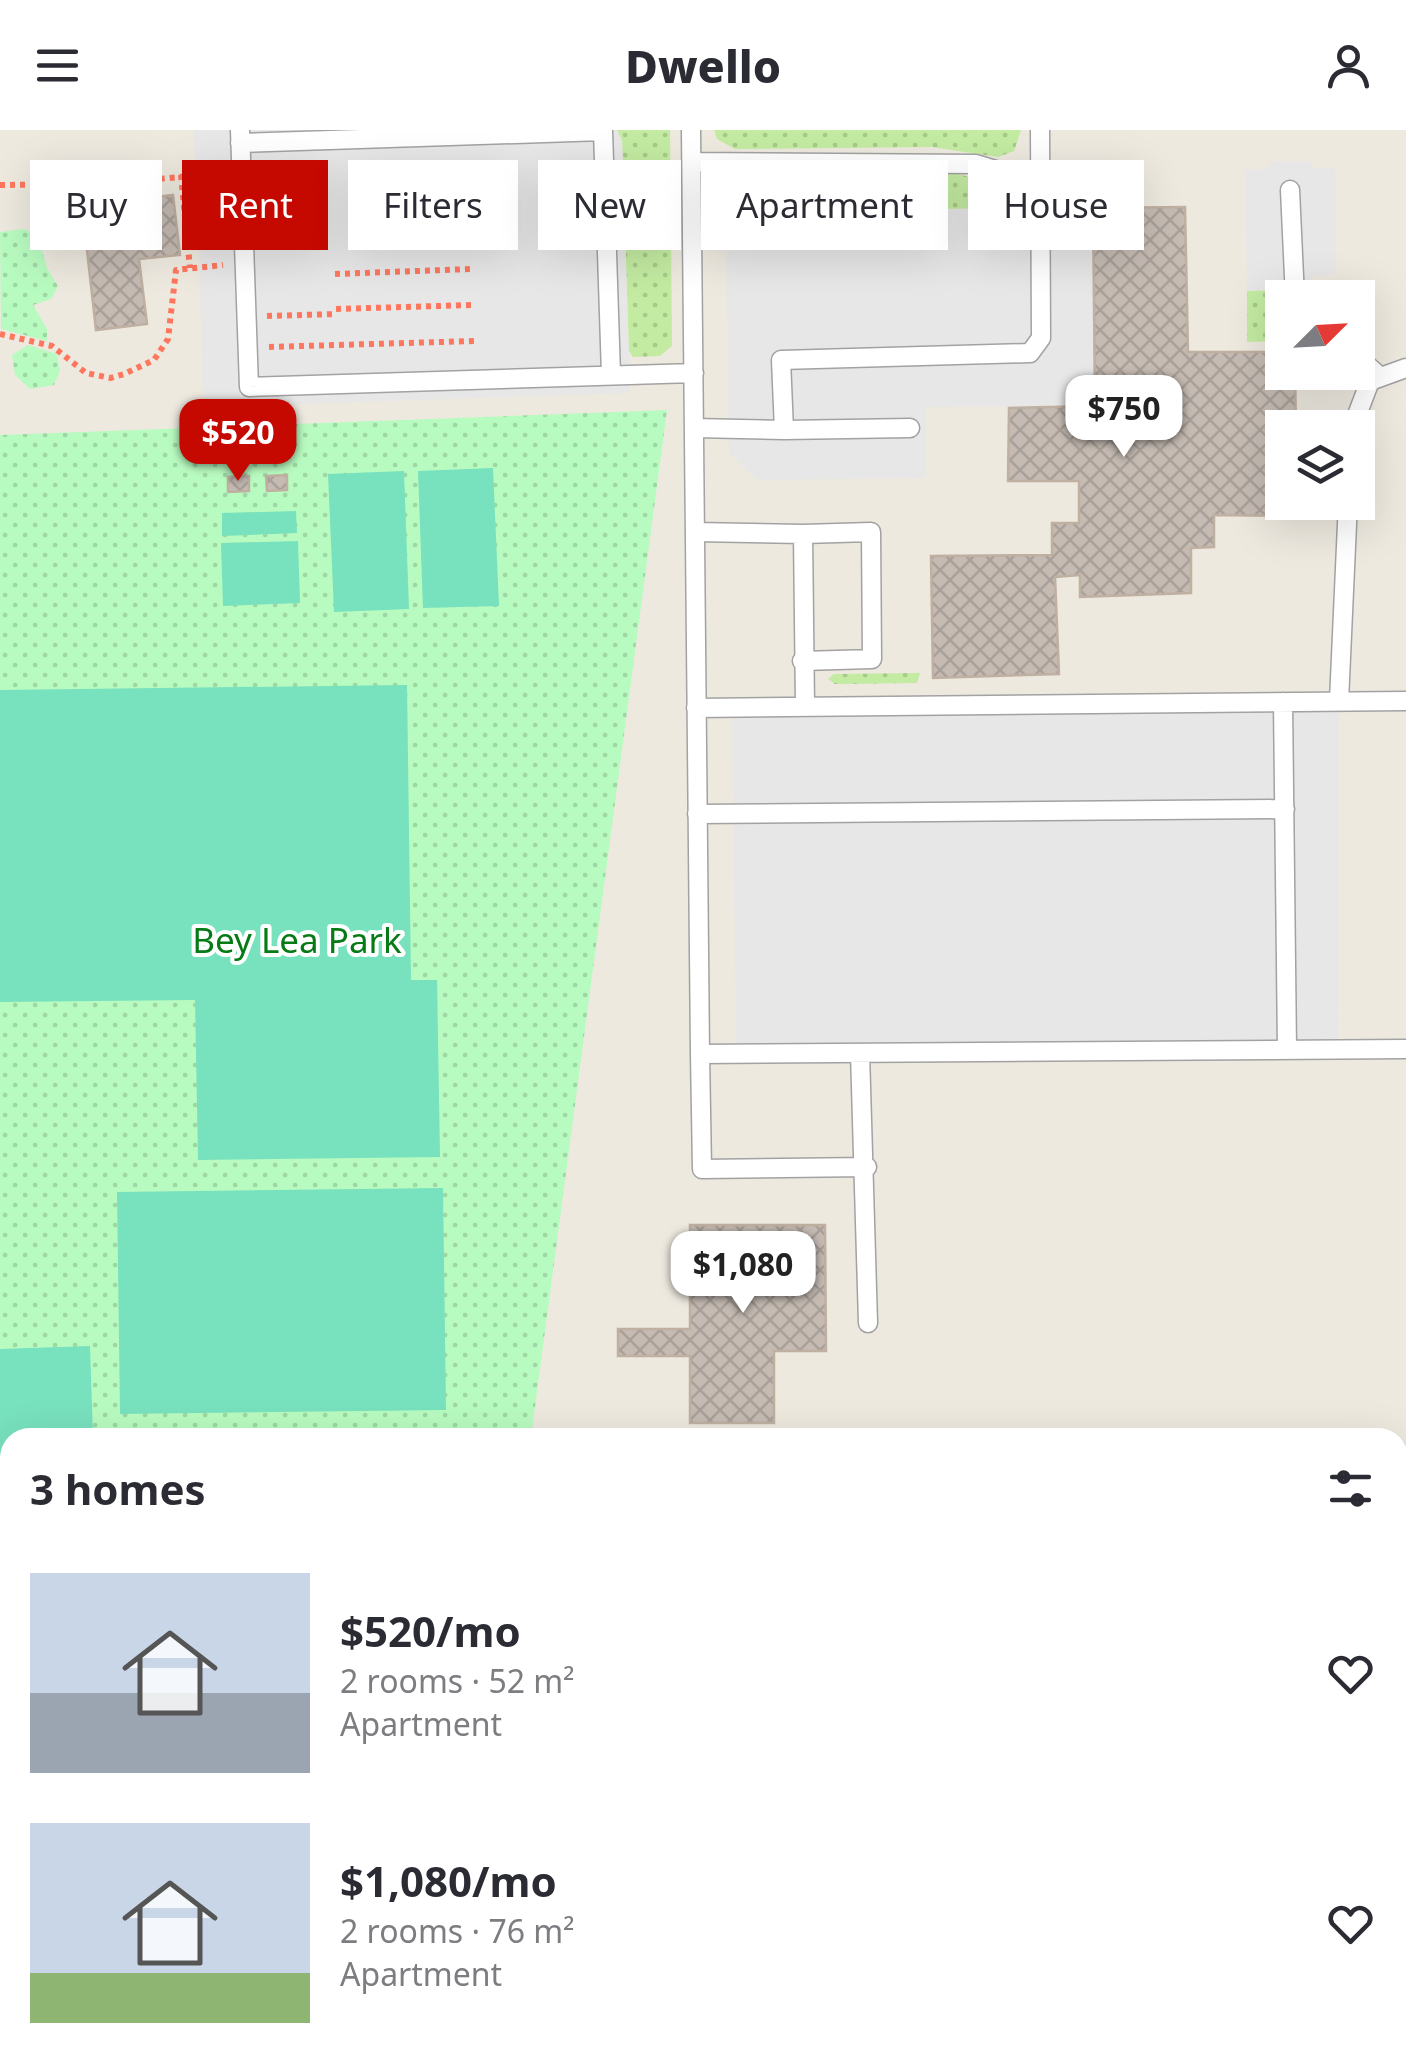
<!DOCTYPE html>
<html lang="en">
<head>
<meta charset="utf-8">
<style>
	:root { --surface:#fff; --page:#f7f7f7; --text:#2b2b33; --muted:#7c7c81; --accent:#c50800 }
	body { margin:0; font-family:"Noto Sans",sans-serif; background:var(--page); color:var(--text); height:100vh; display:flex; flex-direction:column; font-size:38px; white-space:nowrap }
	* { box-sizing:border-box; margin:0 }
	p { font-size:32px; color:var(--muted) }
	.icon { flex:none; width:55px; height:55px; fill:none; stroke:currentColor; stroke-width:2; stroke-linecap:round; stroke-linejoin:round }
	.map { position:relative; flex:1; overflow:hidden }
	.sheet { position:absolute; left:0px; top:1298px; width:1408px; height:642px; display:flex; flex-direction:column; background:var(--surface); border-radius:30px 30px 0 0; box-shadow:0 10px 40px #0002 }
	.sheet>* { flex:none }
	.hud { position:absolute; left:30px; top:30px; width:1348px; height:90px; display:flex; gap:20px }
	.needle { width:65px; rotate:66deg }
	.controls { position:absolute; left:1265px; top:150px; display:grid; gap:20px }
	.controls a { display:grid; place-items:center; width:110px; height:110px; border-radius:0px; background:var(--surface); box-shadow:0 10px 40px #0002; font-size:50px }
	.price { position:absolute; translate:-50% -85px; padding:0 22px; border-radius:20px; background:#fff; color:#222; font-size:32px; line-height:65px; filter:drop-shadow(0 2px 5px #0008) }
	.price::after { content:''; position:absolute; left:50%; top:60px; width:30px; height:22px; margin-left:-15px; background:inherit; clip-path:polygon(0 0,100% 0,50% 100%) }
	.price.current { background:var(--accent); color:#fff }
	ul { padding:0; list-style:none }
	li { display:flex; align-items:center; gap:30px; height:250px; padding:0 30px }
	li span { display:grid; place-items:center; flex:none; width:280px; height:200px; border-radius:0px; color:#555 }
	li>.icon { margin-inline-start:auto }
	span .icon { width:120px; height:120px; fill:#fffc; stroke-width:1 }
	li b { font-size:42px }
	h2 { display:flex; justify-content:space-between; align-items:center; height:120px; padding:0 30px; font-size:42px }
	.tag { padding:0 35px; border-radius:0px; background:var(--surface); box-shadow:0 10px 40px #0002; font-size:35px; line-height:90px }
	.tag.current { background:var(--accent); color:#fff }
	header { display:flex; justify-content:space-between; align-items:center; height:130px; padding:0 30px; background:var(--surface); font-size:45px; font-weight:800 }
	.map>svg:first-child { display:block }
	.residential { fill:#d9d8d8 }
	.grass { fill:url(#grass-dots) }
	.forest { fill:url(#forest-firs) }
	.park { fill:url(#park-dots) }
	.pitch { fill:#78e1bd }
	.parking { fill:#e7e7e7 }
	.building { fill:url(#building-cross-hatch); stroke:#bfb0a1; stroke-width:2.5 }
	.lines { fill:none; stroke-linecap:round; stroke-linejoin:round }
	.service-casing { stroke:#a2a2a2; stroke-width:21 }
	.path { stroke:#ff765e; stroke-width:6; stroke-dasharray:5 5; stroke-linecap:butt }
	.service { stroke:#fff; stroke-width:18 }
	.labels { text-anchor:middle; stroke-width:8; stroke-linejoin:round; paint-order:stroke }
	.park-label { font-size:35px; fill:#067b15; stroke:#fff }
</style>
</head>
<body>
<header><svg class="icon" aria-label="menu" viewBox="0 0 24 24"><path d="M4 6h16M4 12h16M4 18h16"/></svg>Dwello<svg class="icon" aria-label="person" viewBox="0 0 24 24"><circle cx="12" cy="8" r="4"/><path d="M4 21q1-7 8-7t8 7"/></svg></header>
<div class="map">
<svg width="1406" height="1938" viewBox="0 0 1406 1938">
	<defs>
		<pattern id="grass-dots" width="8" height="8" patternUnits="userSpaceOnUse" patternTransform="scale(2.5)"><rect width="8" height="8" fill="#c3eba1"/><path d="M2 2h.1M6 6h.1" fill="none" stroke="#a7c98a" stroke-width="1.8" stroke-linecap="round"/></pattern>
		<pattern id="forest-firs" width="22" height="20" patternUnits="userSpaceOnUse" patternTransform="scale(2.5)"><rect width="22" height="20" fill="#a1cf92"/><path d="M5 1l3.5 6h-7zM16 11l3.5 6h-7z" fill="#8ab17d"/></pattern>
		<pattern id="park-dots" width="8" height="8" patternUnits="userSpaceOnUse" patternTransform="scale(2.5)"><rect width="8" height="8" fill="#b8fbc0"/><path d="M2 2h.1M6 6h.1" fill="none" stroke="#9ed7a4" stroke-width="1.8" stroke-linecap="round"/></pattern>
		<pattern id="building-cross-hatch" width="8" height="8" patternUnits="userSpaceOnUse" patternTransform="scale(2.5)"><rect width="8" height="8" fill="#c5bbb3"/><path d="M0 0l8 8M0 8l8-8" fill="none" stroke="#a9a099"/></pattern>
	</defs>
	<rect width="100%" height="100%" fill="#ede9df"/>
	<path class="residential" d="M263 1930H447V1938H263Z
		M614 1930H789V1938H615Z"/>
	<path class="grass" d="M617 0H670L672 216 660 226 633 227 629 221 622 11Z
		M714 0H1021L1014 21 998 27 932 17 735 19 717 9Z
		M938 39 1005 56 1022 78 754 81 713 66 718 51 733 42Z
		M1272 160 1282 181V211L1247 212V161Z
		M920 543 917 553 835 554 828 549 834 544Z"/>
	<path class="forest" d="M0 1680 10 1686V1930H262L263 1938H0Z
		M789 1930H955L934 1938H789Z"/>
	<path class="park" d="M24 99 38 106 47 138 58 156 51 169 33 175 47 199V211L1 199 0 102Z
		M28 215 57 224 60 241 54 255 30 259 15 245 12 225Z
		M667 280 531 1307 10 1308V1420H0V305Z"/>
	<path class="pitch" d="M493 338 499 476 423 478 418 341Z
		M404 341 409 479 334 482 328 344Z
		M296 381 297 403 222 406V383Z
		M298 411 300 473 223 476 221 413Z
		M407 555 411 850H437L440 1027 198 1030 195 870 0 872V560Z
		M443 1058 446 1280 120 1284 117 1062Z
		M90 1216 93 1307 10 1308V1352H0V1219Z"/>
	<path class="parking" d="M194 0H617L622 11 630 263 204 277Z
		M1309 31 1316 39 1335 38 1336 144 1313 146 1310 156 1318 167 1282 168V181L1272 160 1247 161 1245 40 1267 39 1271 32Z
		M1093 78 1095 276 926 277 925 348 757 350 729 323 726 107 754 81Z
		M1339 571 1338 920 736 924 732 577Z"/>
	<path class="building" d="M173 65 180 125 139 129 147 194 96 200 82 76Z
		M1185 77 1188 222H1282V242H1295L1296 298H1282V372H1296V386L1214 385V417L1191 418V463L1080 467V445L1055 447 1059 544 933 548 931 426 1052 425V393H1079V351H1008L1009 278 1095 276 1093 78Z
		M287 345V360L267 361 266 346Z
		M249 346V361L228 362V347Z
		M690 1095H825L826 1221H774V1293H690V1226H618V1199H690Z"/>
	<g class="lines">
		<defs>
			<path id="service" d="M240 0 249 257 694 243
				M691 0 700 924 1406 919
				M240 13 603 1 611 245
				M692 32 976 34 1009 44 1041 72
				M1290 60 1295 168
				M1358 227 1379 246
				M694 298 784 300 781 230 1030 223 1041 208 1040 0
				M1352 298 1370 251 1406 238
				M784 300 910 298
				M695 402 803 404 805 577
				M802 531 872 529 871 402 803 404
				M1339 571 1348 372
				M1283 572 1287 920
				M696 578 1406 571
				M697 684 1285 679
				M860 923 868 1193
				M700 924 702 1039 867 1037
				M589 1930V1938
				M505 1938V1930"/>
		</defs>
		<use href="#service" class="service-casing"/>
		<path class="path" d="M181 45 190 138
			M0 55 107 54 220 43
			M335 144 471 139
			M336 179 472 175
			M267 186 337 184
			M0 204 52 216 86 243 111 248 124 244 154 230 168 209 176 140 223 135
			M269 217 474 211"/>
		<use href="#service" class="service"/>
	</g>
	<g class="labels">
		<g class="park-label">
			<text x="297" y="823">Bey Lea Park</text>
		</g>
	</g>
</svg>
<div class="controls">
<a><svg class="needle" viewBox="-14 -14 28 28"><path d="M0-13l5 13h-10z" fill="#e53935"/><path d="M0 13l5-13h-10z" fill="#7c7c81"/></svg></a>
<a><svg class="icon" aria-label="layers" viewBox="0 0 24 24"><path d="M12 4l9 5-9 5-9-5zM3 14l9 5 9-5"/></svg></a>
</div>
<b class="price" style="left:1124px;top:330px">$750</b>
<b class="price current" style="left:238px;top:354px">$520</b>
<b class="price" style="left:743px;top:1186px">$1,080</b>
<div class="hud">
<a class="tag">Buy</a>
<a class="tag current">Rent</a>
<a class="tag">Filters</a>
<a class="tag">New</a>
<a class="tag">Apartment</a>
<a class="tag">House</a>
</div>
<section class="sheet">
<h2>3 homes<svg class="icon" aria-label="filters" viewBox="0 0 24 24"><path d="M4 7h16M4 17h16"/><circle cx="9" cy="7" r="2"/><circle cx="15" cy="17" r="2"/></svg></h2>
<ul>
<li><span style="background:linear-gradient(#c9d6e8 60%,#9aa5b1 0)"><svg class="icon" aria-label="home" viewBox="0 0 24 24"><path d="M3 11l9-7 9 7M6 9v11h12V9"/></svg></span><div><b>$520/mo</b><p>2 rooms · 52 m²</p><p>Apartment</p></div><svg class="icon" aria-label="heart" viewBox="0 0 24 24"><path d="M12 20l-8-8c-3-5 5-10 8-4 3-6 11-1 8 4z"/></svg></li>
<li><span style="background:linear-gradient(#c9d6e8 75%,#8fb573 0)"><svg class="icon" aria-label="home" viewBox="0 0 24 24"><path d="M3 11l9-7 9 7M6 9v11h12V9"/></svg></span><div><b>$1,080/mo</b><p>2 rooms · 76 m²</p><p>Apartment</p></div><svg class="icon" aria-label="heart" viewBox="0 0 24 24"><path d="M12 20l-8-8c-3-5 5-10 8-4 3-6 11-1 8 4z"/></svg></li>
</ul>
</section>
</div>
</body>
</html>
